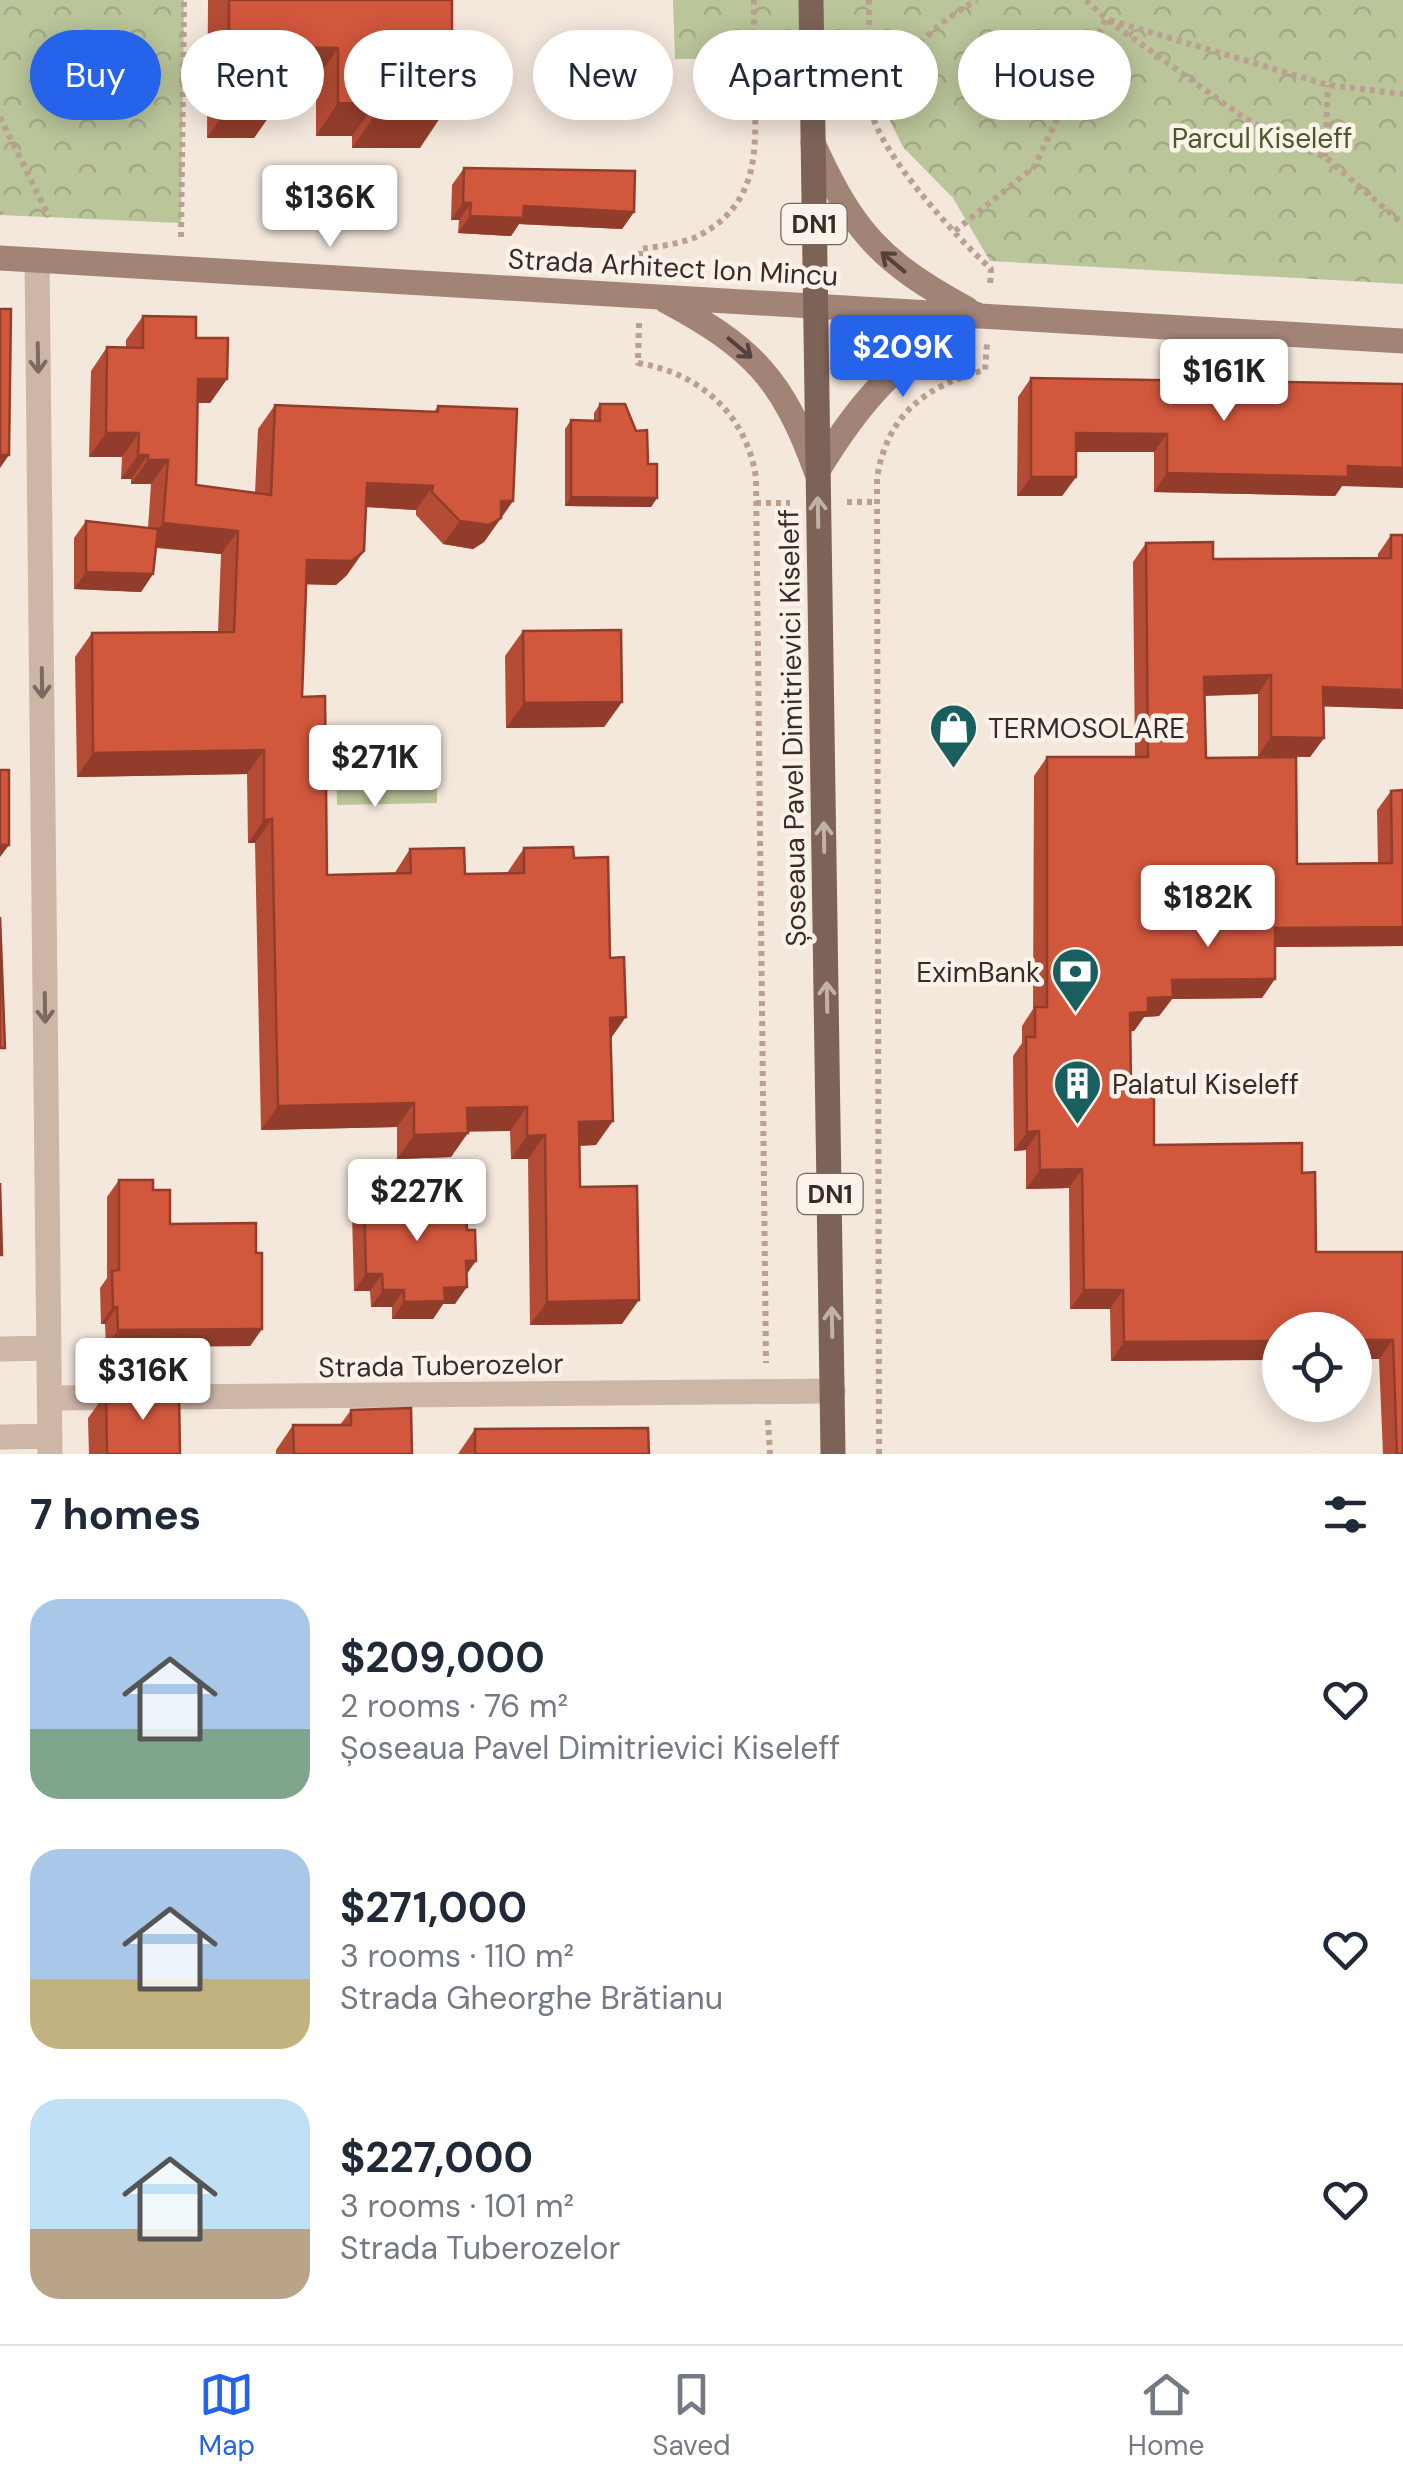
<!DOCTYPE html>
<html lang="en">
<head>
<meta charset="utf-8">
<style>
	:root { --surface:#fff; --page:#f2f2f3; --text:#1f2937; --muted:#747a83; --line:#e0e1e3; --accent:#2563eb }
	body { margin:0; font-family:"DM Sans",sans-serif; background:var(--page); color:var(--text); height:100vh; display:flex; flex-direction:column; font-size:38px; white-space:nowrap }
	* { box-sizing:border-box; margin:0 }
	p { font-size:32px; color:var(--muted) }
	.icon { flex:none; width:55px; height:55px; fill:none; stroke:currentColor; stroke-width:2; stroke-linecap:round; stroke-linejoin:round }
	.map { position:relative; height:1454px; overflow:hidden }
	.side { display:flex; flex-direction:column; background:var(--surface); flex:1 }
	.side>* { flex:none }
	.hud { position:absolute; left:30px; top:30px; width:1345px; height:90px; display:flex; gap:20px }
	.buttons { position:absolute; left:1262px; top:1312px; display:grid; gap:20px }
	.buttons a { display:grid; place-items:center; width:110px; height:110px; border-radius:50%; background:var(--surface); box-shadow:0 5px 25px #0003; font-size:50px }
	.price { position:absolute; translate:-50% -85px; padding:0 22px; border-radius:10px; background:#fff; color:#222; font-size:32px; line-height:65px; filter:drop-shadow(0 2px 5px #0008) }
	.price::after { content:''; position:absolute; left:50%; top:60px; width:30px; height:22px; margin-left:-15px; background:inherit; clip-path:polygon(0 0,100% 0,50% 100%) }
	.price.current { background:var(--accent); color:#fff }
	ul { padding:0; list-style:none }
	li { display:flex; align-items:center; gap:30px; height:250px; padding:0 30px }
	li span { display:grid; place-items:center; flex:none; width:280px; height:200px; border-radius:30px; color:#555 }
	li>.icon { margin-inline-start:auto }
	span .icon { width:120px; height:120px; fill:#fffc; stroke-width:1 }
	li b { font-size:42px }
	h2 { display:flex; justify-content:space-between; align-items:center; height:120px; padding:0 30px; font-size:42px }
	.tag { padding:0 35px; border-radius:45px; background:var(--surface); box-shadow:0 5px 25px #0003; font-size:35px; line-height:90px }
	.tag.current { background:var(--accent); color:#fff }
	.tabs { display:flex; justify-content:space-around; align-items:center; height:140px; border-top:2px solid var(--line); background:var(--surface); font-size:28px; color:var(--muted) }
	.tabs a { display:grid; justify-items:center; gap:5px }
	.tabs .current { color:var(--accent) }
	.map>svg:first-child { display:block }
	.forest { fill:url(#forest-crowns) }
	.pitch { fill:#bac59a }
	.water { fill:url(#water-ripples) }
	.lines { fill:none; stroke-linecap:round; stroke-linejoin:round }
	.path { stroke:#baa090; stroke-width:6; stroke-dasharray:5 5; stroke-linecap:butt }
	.street { stroke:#ceb6a6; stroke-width:25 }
	.secondary { stroke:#a28477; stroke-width:25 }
	.primary { stroke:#7d6257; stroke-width:25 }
	.wall { fill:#b44b34 }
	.shaded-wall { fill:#923d2b }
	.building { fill:#d1573d; stroke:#923d2b; stroke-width:2.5 }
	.oneway { stroke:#53423c }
	.oneway2 { stroke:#7c6a61 }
	.oneway3 { stroke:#c2b1a7 }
	.labels { text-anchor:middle; stroke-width:9; stroke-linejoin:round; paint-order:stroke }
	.shield { fill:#fbf2e9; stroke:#736762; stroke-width:2.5 }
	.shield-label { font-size:25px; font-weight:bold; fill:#392c28 }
	.park-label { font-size:28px; fill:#4b5a29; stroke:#fbf2e9 }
	.street-label { font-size:28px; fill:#392c28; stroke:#fbf2e9 }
	.poi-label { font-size:28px; fill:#392c28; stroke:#fbf2e9; text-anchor:start }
</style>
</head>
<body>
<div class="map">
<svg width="1403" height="1454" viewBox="0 0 1403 1454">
	<defs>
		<pattern id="forest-crowns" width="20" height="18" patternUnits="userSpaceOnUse" patternTransform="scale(2.5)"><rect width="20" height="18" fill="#bac59a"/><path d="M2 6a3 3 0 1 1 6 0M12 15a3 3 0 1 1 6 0" fill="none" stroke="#a1a985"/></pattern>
		<pattern id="water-ripples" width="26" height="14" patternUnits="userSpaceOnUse" patternTransform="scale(2.5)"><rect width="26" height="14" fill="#78b4b3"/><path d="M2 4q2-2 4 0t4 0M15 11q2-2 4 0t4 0" fill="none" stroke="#639392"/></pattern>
	</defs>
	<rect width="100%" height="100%" fill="#f4e7dc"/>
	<path class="forest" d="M0 0H184L181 223 0 215Z
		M673 0H1403V284L990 261 953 198 903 147 887 115 886 56 675 59Z"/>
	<path class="pitch" d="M437 740V803L337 805 336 741Z"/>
	<path class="water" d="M615 79a25 25 0 1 1 50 0a25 25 0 1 1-50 0Z"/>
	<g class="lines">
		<path class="path" d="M869 0C870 35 865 74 871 109 878 152 958 239 991 269L990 287
			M1086 0 1106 19 1243 117 1297 147 1325 157 1403 224
			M871 106C898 62 931 25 977 0
			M842 109 871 107
			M756 111H784
			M0 117 49 217
			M1325 157 1328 85
			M0 212 1 215
			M955 231 1034 167 1106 19 1328 85 1403 94
			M181 237 184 0
			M640 266V249C660 246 682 244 700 235 759 203 756 151 755 93 755 62 754 31 754 0
			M639 323 638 363C700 373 747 415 756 478L766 1363
			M847 502H876
			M756 503H790
			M768 1420 770 1454
			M879 1454 877 478C887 415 925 386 985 370L987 344"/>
		<path class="street" d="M37 260 50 1454
			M0 1349 49 1348
			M50 1398 833 1391
			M0 1437 50 1436"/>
		<path class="secondary" d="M813 143C853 232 881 262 967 309
			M0 258 1403 341
			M666 301C752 347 783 379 816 471
			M817 472C862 397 899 358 976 314"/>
		<path class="primary" d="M811 0 833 1454"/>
	</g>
	<path class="wall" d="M208 0H452L420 148H352V136H316V80H277V105L254 138H207Z
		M464 168 634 212 622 229 519 224 511 236 458 233 459 220H451L452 185Z
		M143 316 196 338 227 379 210 403H197L196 485 255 493 258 429 275 405 434 412 438 406 513 501 484 542 473 549 443 544 416 515V510L366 507 347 575 336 585 306 584 302 697 327 875 394 874 410 849 465 874 507 873 524 848 574 858 611 1039 596 1145 579 1146 580 1187 622 1324 530 1325 528 1159H511L510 1131H468L451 1157 397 1159V1127L261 1130 255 843H248L247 774 77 777 75 657 92 633 218 632 221 554 156 548 153 574 141 592 74 589V538L86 521 148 528 151 484H131V479H121L122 457H89L91 371 107 347 126 348V340Z
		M1031 378 1342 486 1335 496 1154 492V452H1076V477L1062 496H1017L1018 397Z
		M600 404 648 464 657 498 651 507 565 506V429L571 420 594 421V413Z
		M1391 535H1403V709L1323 706 1324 738 1310 757 1258 756V694L1205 696 1206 758 1297 864 1378 863 1377 810 1391 791 1403 790V946L1275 947 1262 998 1172 999 1159 1016 1144 1017 1134 1031H1130L1131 1084 1154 1145 1302 1173 1316 1252H1403V1454H1383L1379 1359 1111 1361 1110 1309H1070L1069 1188 1026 1189V1150L1014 1151 1013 1056 1022 1043V1026L1033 1009 1034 776 1047 757H1135L1133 562 1146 543 1213 559 1378 558V554Z
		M523 631 622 702 604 727 506 728 505 656Z
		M119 1180 153 1190 170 1224 256 1253 262 1329 250 1346 106 1347 105 1324H101L100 1288 107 1278V1197Z
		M387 1188 466 1274 455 1304H443L433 1319H392V1307H371L370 1291H354L352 1214 364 1197H380Z
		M106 1393 180 1454H89L88 1418Z
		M351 1410 412 1454H276V1450L293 1425H340Z
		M475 1429 649 1454H458Z"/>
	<path class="shaded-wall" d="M442 32H452L429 64Z
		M277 47 338 48 316 80H254Z
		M338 103 375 104 352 136H316Z
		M229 105H277L254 138H207Z
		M375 115H442L420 148H352Z
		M463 203H471L459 220H451Z
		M524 206 634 212 622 229 519 224 511 236 458 233 470 216Z
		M198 379H227L210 403 181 402Z
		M106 433H139L122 457H89Z
		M1076 433 1167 434 1154 452H1063Z
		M0 455H9L0 468Z
		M138 455H148L131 479H121Z
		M148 460H168L151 484H131Z
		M1348 466 1403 468V488L1342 486 1335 496 1154 492 1167 473Z
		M1031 477H1076L1062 496H1017Z
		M367 483 433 486 416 510 350 506Z
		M571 497 657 498 651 507 565 506Z
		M501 501H513L484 542 473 549 443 544 460 521Z
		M163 523 238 531 221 554 146 546Z
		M364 551 347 575 336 585 290 584 307 560Z
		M86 572 153 574 141 592 74 589Z
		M1271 675 1258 694 1191 696 1204 677Z
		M1323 687 1403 690V709L1310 706Z
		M622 702 604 727 506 728 524 703Z
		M1271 737 1324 738 1310 757 1258 756Z
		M264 750 247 774 77 777 93 753Z
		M272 819 255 843H248L264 820Z
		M0 845H9L0 857Z
		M1403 927V946L1262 947 1275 928Z
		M1275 979 1262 998 1172 999 1159 1016 1144 1017 1134 1031 1117 1032 1130 1013 1172 980Z
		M626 1017 609 1041 610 1018Z
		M414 1103 397 1127 261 1130 278 1106Z
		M527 1107 510 1131 450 1132 467 1108Z
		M613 1121 596 1145 562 1146 579 1122Z
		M1039 1131 1026 1150 1014 1151 1027 1132Z
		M468 1133 451 1157 397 1159 414 1135Z
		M545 1135 528 1159H511L527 1136Z
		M1082 1169 1069 1188 1026 1189 1040 1170Z
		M466 1261H476L464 1278Z
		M366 1274H382L370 1291H354Z
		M467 1287 455 1304H443L433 1319H392L404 1302 444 1288Z
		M383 1290H404L392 1307H371Z
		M1084 1290H1123L1110 1309H1070Z
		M639 1300 622 1324 530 1325 547 1302Z
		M113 1307H117L105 1324H101Z
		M262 1329 250 1346 106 1347 118 1330Z
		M1355 1340H1393L1379 1359H1355Z
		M1280 1341V1360L1111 1361 1124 1342Z"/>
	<path class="building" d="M229 0H452V32H442V115H375V104L338 103V48L277 47V105H229Z
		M464 168 635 171 634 212 524 206 523 218 470 216 471 203H463Z
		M0 309H11L9 455H0Z
		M143 316 196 317V338H228L227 379H198L196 485 271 495 275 405 438 412V406L517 409 513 501H501V518L489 525 460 521 432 492 433 486 367 483 364 551 352 561 307 560 302 697 325 696 327 875 411 873 410 849 464 848 465 874 524 873V848L573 847 574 858 608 857 610 958 624 957 626 1017 610 1018 613 1121 579 1122 580 1187 637 1186 639 1300 547 1302 545 1135 527 1136V1107L467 1108 468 1133 414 1135V1103L278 1106 272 819 264 820V750L93 753 92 633 234 632 238 531 163 523 168 460H148V455H138L139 433H106L107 347 143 348Z
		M1031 378 1403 384V468L1348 466V477L1167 473V434L1076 433V477H1031Z
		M600 404H625L636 431 647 430 648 464H657V498L571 497V420L600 421Z
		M86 521 158 529 153 574 86 572Z
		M1391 535H1403V690L1323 687 1324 738 1271 737V675L1204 677 1206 758 1296 757 1297 864 1392 863 1391 791 1403 790V927L1275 928V979L1172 980 1173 997 1148 998V1012L1130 1013 1131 1084H1154V1145L1302 1143V1173L1315 1172 1316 1252H1403V1454H1397L1393 1340H1355V1330H1280V1341L1124 1342 1123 1290H1084L1082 1169 1040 1170 1039 1131 1027 1132 1026 1037H1035V1007H1047V757H1148L1146 543 1213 542V559L1391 558Z
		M621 630 622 702 524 703 523 631Z
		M0 770H9V845H0Z
		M0 917 5 1048H0Z
		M119 1180H153V1190H170V1224L256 1223V1253H262V1329L118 1330 117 1307H113L112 1271 119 1270Z
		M0 1183 2 1255H0Z
		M418 1187 436 1195 441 1206 466 1205 467 1230H475L476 1261H466L467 1287 444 1288 445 1301 404 1302V1290H383L382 1274H366L364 1197H386L387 1188Z
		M179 1392 180 1454H107L106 1393Z
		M411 1408 412 1454H294L293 1425H351V1410Z
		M648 1428 649 1454H475V1429Z"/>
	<defs><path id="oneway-shaft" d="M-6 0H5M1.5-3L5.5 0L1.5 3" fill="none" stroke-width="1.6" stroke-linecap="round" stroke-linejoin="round" transform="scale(2.5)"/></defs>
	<g class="oneway">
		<use href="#oneway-shaft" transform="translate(893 262) rotate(-140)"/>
		<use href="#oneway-shaft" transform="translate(740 348) rotate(40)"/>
	</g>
	<g class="oneway2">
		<use href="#oneway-shaft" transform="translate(38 358) rotate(89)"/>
		<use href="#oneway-shaft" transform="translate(42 683) rotate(89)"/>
		<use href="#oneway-shaft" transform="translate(45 1008) rotate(89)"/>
	</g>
	<g class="oneway3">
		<use href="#oneway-shaft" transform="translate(818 512) rotate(-91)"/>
		<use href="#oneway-shaft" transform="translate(824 837) rotate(-91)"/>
		<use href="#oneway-shaft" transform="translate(827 997) rotate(-91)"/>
		<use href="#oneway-shaft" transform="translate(832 1322) rotate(-91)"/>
	</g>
	<defs>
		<symbol id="shop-pin" viewBox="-11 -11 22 30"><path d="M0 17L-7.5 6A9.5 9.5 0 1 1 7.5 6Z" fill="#195f5f" stroke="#fbf2e9"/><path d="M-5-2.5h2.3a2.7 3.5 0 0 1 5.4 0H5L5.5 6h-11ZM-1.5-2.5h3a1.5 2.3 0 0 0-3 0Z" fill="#fff"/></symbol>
		<symbol id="bank-pin" viewBox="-11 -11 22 30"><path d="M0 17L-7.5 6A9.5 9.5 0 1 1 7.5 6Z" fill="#195f5f" stroke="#fbf2e9"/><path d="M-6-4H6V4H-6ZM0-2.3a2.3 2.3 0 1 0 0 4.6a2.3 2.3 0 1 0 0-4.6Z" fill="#fff"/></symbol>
		<symbol id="building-pin" viewBox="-11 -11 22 30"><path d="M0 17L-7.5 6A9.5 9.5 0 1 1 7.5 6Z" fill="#195f5f" stroke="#fbf2e9"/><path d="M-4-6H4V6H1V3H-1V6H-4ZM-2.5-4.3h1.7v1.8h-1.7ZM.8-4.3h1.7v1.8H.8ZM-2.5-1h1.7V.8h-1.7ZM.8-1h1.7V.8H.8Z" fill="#fff"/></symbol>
	</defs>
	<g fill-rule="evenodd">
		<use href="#shop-pin" x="926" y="700" width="55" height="75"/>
		<use href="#bank-pin" x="1048" y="944" width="55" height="75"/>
		<use href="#building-pin" x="1050" y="1056" width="55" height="75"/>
	</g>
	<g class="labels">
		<g class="shield">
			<rect x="781.5" y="204" width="65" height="40" rx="8"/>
			<rect x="797.5" y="1174" width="65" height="40" rx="8"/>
		</g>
		<g class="shield-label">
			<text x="814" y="233">DN1</text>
			<text x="830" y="1203">DN1</text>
		</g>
		<g class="park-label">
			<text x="1262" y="148">Parcul Kiseleff</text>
		</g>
		<g class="street-label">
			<text transform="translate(673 267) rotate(3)" y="10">Strada Arhitect Ion Mincu</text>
			<text transform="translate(792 728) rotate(-91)" y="10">Șoseaua Pavel Dimitrievici Kiseleff</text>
			<text transform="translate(441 1365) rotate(-1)" y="10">Strada Tuberozelor</text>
		</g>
		<g class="poi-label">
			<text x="988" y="738">TERMOSOLARE</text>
			<text x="1040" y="982" text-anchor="end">EximBank</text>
			<text x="1112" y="1094">Palatul Kiseleff</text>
		</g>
	</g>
</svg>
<div class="buttons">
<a><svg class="icon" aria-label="locate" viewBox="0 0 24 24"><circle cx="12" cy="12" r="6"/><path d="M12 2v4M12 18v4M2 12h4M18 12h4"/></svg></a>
</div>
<b class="price" style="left:330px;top:250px">$136K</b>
<b class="price current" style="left:903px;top:400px">$209K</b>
<b class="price" style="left:1224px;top:424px">$161K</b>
<b class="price" style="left:375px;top:810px">$271K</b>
<b class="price" style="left:1208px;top:950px">$182K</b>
<b class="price" style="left:417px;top:1244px">$227K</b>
<b class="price" style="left:143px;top:1423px">$316K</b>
<div class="hud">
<a class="tag current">Buy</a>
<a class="tag">Rent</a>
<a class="tag">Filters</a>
<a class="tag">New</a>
<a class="tag">Apartment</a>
<a class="tag">House</a>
</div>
</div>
<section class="side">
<h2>7 homes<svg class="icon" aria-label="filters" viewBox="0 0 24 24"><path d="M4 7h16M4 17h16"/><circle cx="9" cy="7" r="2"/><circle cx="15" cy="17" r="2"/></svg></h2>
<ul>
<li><span style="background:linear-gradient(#a9c7e8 65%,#7fa58c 0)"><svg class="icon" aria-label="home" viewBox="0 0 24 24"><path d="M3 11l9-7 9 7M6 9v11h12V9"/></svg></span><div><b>$209,000</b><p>2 rooms · 76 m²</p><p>Șoseaua Pavel Dimitrievici Kiseleff</p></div><svg class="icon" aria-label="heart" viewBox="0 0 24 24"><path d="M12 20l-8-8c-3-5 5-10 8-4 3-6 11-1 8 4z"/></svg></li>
<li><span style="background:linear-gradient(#a9c7e8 65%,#c2b280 0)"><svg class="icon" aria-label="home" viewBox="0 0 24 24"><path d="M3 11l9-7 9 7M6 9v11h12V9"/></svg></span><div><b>$271,000</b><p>3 rooms · 110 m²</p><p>Strada Gheorghe Brătianu</p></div><svg class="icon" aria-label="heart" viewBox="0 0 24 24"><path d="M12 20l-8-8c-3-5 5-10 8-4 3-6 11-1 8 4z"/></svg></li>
<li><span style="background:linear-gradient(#bfe0f5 65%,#b9a48a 0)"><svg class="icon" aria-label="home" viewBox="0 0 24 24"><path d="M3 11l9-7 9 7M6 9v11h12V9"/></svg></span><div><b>$227,000</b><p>3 rooms · 101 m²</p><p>Strada Tuberozelor</p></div><svg class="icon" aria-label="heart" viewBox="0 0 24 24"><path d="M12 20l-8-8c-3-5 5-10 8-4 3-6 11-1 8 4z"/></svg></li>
</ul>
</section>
<nav class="tabs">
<a class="current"><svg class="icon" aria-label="map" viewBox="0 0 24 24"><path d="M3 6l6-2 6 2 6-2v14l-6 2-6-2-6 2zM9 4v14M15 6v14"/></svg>Map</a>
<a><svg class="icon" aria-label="saved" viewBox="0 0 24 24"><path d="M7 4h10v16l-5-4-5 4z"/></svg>Saved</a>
<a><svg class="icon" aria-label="home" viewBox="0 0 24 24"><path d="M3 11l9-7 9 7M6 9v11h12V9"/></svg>Home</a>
</nav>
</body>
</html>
